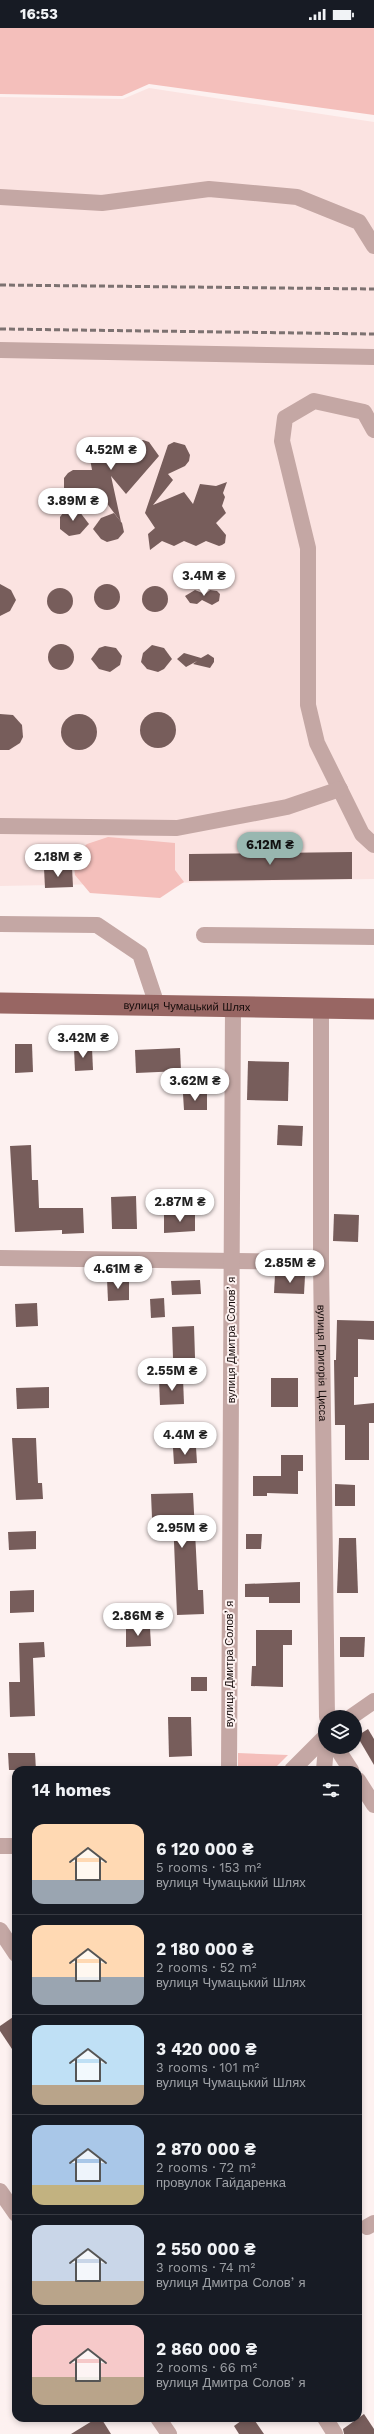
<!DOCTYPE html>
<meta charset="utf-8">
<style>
body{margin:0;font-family:"Work Sans",sans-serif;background:#20242c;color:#f1f3f6;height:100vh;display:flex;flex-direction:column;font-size:15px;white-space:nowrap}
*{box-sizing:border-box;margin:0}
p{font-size:13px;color:#9ea1a6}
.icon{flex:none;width:22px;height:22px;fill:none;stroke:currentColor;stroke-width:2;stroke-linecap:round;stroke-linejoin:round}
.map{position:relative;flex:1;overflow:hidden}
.panel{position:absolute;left:12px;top:1738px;width:350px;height:656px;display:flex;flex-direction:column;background:#171b24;border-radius:12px;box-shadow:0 2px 6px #0003}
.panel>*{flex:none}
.tools{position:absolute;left:318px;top:1682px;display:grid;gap:8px}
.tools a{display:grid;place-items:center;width:44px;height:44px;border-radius:50%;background:#171b24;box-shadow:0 2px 6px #0003;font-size:20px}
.price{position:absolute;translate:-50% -34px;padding:0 9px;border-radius:14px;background:#fff;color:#222;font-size:13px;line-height:26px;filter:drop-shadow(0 1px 2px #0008)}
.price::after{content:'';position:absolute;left:50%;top:24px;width:12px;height:9px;margin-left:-6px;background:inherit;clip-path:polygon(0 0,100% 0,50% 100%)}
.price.active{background:#98b7b0;color:#111}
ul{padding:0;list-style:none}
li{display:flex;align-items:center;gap:12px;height:100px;padding:0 20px}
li+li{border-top:1px solid #363941}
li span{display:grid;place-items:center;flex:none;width:112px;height:80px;border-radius:12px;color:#555}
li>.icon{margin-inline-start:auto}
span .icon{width:48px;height:48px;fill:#fffc;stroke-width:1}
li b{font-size:17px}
h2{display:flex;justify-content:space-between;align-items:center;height:48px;padding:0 20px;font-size:17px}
.status{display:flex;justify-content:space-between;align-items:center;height:28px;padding:0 20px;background:#171b24;direction:ltr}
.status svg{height:11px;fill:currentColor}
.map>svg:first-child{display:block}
.built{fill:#fbe3e1}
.green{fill:#f4bfbb}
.building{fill:#775d5b}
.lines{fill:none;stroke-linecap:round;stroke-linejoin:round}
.minor{stroke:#c4a7a4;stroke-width:16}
.major{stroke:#986663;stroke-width:21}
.rail{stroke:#7d7271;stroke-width:3;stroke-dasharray:6 3;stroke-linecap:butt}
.labels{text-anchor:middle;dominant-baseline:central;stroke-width:4;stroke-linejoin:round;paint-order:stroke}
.street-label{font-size:11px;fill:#130a09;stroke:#fdf1f0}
</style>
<div class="status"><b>16:53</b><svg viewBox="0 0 49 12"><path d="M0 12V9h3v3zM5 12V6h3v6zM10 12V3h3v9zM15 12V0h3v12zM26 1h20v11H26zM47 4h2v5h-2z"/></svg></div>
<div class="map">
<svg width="374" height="2406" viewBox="0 0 374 2406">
<rect width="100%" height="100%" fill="#fdf1f0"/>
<!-- built -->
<polygon class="built" points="149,60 374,94 374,851 0,858 0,69 123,71"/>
<!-- green -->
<g class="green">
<polygon points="0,0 374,0 374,87 149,56 122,68 0,66"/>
<polygon points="108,809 175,815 175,842 184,854 160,870 90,865 75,847 73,829 87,816"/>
<polygon points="238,1725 288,1727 273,1742 238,1742"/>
</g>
<!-- building -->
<g class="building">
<polygon points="99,412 111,415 121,428 132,414 143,412 149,414 159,428 126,466 111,448 121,494 96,461 72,472 64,461 64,450 68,445 73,442 92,442 89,425 90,420"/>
<polygon points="174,414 185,417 190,427 189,433 185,438 168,446 173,452 153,477 184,464 193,476 200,456 216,458 227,454 223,465 225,469 222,478 226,485 216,495 226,507 225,515 222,517 219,518 206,513 196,518 184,513 174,518 162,513 150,522 148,506 155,500 145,485 168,417"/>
<polygon points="76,479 89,496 80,506 69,508 60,501 60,489 63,485"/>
<polygon points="114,485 122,495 124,504 118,511 107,514 101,511 93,501 101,490"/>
<circle cx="107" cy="569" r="13"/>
<polygon points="0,556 11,562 16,572 10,583 0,588"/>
<circle cx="155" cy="571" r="13"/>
<circle cx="60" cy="573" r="13"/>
<polygon points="195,562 205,566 210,562 217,563 220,566 219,573 212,577 202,572 197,576 190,575 185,568"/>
<circle cx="61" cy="629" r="13"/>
<polygon points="152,617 164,620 172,631 164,641 158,644 147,641 141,634 143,625"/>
<polygon points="105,618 116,620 122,628 120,637 110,644 99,641 91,631 99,620"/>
<polygon points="184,625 201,630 208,626 214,630 214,634 210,640 193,636 197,633 186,639 177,631"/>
<circle cx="158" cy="702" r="18"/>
<circle cx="79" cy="704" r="18"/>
<polygon points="0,686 13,687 22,697 23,709 20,715 9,722 0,722"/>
<polygon points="352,824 352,851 189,853 189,826"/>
<polygon points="72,839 73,859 45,860 44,840"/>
<polygon points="15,1016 32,1016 33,1044 15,1045"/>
<polygon points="74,1020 92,1020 93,1042 75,1043"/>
<polygon points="180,1020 181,1043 136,1045 135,1022"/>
<polygon points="248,1033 289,1034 288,1073 247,1072"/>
<polygon points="207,1065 207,1082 184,1082 183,1066"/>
<polygon points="278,1097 303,1098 302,1118 277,1117"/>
<polygon points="31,1117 32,1152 38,1152 39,1180 83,1180 84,1205 62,1206 62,1202 15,1204 10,1118"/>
<polygon points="136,1168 137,1201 112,1201 111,1169"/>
<polygon points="195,1185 195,1203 164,1205 164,1187"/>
<polygon points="334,1186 359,1187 358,1214 333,1213"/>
<polygon points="275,1247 305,1248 304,1266 274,1265"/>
<polygon points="107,1251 129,1251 129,1272 108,1273"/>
<polygon points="200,1252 201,1266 172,1267 171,1253"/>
<polygon points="164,1270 165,1289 151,1290 150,1271"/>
<polygon points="37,1275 38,1298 16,1299 15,1276"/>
<polygon points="337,1292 374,1293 374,1312 358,1311 358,1349 354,1349 354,1377 374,1375 374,1395 369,1395 369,1432 345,1432 345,1397 335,1397 334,1332 336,1332"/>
<polygon points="194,1298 195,1330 173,1331 172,1299"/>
<polygon points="183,1350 184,1376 160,1377 159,1351"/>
<rect x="271" y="1350" width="27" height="29"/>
<polygon points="49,1359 49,1380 17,1381 16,1360"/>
<polygon points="12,1410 36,1410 38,1455 42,1455 43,1471 16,1472"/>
<polygon points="196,1419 197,1435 174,1436 173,1420"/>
<polygon points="281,1427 303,1427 303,1443 298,1443 298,1466 267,1465 267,1468 253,1468 253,1448 281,1448"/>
<polygon points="335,1456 355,1457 355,1478 335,1478"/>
<polygon points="193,1465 198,1562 203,1562 204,1586 177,1587 173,1490 152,1490 151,1466"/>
<polygon points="36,1503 36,1521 9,1522 8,1504"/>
<polygon points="246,1506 262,1506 261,1521 246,1521"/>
<polygon points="339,1510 356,1510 358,1565 337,1565"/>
<polygon points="300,1554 300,1575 269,1575 269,1569 245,1569 245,1556"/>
<polygon points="34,1562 34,1584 10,1585 10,1563"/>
<polygon points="126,1600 150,1600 151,1618 126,1619"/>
<polygon points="256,1602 292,1602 292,1617 283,1617 283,1659 251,1658 252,1638 256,1638"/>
<polygon points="340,1609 365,1609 364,1629 340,1629"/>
<polygon points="44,1614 45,1629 33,1630 35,1688 10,1689 9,1654 20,1654 19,1615"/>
<rect x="191" y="1649" width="16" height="14"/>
<polygon points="168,1689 191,1689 192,1728 169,1729"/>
<polygon points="368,1701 374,1711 374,1737 357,1708"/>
<polygon points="8,1725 35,1725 36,1742 9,1742"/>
<polygon points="16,1987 16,2027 0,2003 0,1998"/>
<polygon points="364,2386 374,2401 374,2406 344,2406 343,2401"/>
<polygon points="97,2390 101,2390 111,2406 71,2406"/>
<polygon points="245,2390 253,2390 264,2406 239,2406 234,2398"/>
</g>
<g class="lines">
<!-- minor -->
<g class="minor">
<polyline points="0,169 102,175 209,161 297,169 359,194 374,218"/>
<polyline points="0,322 374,329"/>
<polyline points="374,402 364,384 314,373 285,390 282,413 308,520 308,677 317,715 362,806 374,817"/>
<polyline points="0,798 177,800 287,779 340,761"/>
<polyline points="0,896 97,897 140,926 157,977"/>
<polyline points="204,907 374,909"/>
<path id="s1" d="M321 981V1234L327 1689"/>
<polyline points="0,1230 321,1234"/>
<polyline points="351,1689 374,1673"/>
<polyline points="336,1719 351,1742"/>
<polyline points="229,1742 233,979"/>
<polyline points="292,1742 325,1709"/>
<polyline points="324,1742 326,1719"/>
<polyline points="358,1752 374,1777"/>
<polyline points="0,1818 16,1818"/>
<polyline points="0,1902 16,1926"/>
<polyline points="0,2163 16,2186"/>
<polyline points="367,2199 374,2195"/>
<polyline points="158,2390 169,2406"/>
<polyline points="325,2390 335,2406"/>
</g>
<!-- major -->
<path class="major" id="s2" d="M0 975 374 981"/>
<!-- rail -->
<g class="rail">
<polyline points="0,257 374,261"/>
<polyline points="0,301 374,306"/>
</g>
</g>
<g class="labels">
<!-- street labels -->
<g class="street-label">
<text stroke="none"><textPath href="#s2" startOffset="187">вулиця Чумацький Шлях</textPath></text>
<text transform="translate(231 1312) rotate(-90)">вулиця Дмитра Соловʼя</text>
<text stroke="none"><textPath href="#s1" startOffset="354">вулиця Григорія Цисса</textPath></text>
<text transform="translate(229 1636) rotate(-90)">вулиця Дмитра Соловʼя</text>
</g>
</g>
</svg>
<div class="tools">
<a><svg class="icon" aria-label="layers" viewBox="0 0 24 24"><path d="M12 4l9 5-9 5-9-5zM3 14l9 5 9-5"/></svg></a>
</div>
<b class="price" style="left:111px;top:443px">4.52M ₴</b>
<b class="price" style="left:73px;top:494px">3.89M ₴</b>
<b class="price" style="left:204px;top:569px">3.4M ₴</b>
<b class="price active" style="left:270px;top:838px">6.12M ₴</b>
<b class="price" style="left:58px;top:850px">2.18M ₴</b>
<b class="price" style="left:83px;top:1031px">3.42M ₴</b>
<b class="price" style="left:195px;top:1074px">3.62M ₴</b>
<b class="price" style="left:180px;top:1195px">2.87M ₴</b>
<b class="price" style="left:290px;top:1256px">2.85M ₴</b>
<b class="price" style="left:118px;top:1262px">4.61M ₴</b>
<b class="price" style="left:172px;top:1364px">2.55M ₴</b>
<b class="price" style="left:185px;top:1428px">4.4M ₴</b>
<b class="price" style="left:182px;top:1521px">2.95M ₴</b>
<b class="price" style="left:138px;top:1609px">2.86M ₴</b>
<section class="panel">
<h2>14 homes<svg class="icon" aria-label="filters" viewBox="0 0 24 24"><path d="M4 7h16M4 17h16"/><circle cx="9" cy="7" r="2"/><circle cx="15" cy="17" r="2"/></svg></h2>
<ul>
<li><span style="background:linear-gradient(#ffd9b3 70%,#9aa5b1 0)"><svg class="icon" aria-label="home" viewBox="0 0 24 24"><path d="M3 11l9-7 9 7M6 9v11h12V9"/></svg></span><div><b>6 120 000 ₴</b><p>5 rooms · 153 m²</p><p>вулиця Чумацький Шлях</p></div></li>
<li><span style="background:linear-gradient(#ffd9b3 65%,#9aa5b1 0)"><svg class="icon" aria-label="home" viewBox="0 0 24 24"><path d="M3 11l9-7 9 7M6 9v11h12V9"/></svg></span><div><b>2 180 000 ₴</b><p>2 rooms · 52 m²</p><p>вулиця Чумацький Шлях</p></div></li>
<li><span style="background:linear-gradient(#bfe0f5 75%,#b9a48a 0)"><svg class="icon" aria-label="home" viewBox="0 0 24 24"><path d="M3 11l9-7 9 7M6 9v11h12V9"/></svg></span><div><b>3 420 000 ₴</b><p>3 rooms · 101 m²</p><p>вулиця Чумацький Шлях</p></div></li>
<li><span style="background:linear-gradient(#a9c7e8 75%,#c2b280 0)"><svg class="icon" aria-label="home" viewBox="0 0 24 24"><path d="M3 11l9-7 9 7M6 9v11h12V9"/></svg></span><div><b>2 870 000 ₴</b><p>2 rooms · 72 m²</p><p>провулок Гайдаренка</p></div></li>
<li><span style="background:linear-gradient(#c9d6e8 70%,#b9a48a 0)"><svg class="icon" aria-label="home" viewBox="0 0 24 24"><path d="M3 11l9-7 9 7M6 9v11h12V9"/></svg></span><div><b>2 550 000 ₴</b><p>3 rooms · 74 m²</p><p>вулиця Дмитра Соловʼя</p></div></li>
<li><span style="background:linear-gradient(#f6c9c9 65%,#b9a48a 0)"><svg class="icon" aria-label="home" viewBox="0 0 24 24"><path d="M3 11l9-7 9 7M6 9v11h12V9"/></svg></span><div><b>2 860 000 ₴</b><p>2 rooms · 66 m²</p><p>вулиця Дмитра Соловʼя</p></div></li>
</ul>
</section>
</div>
